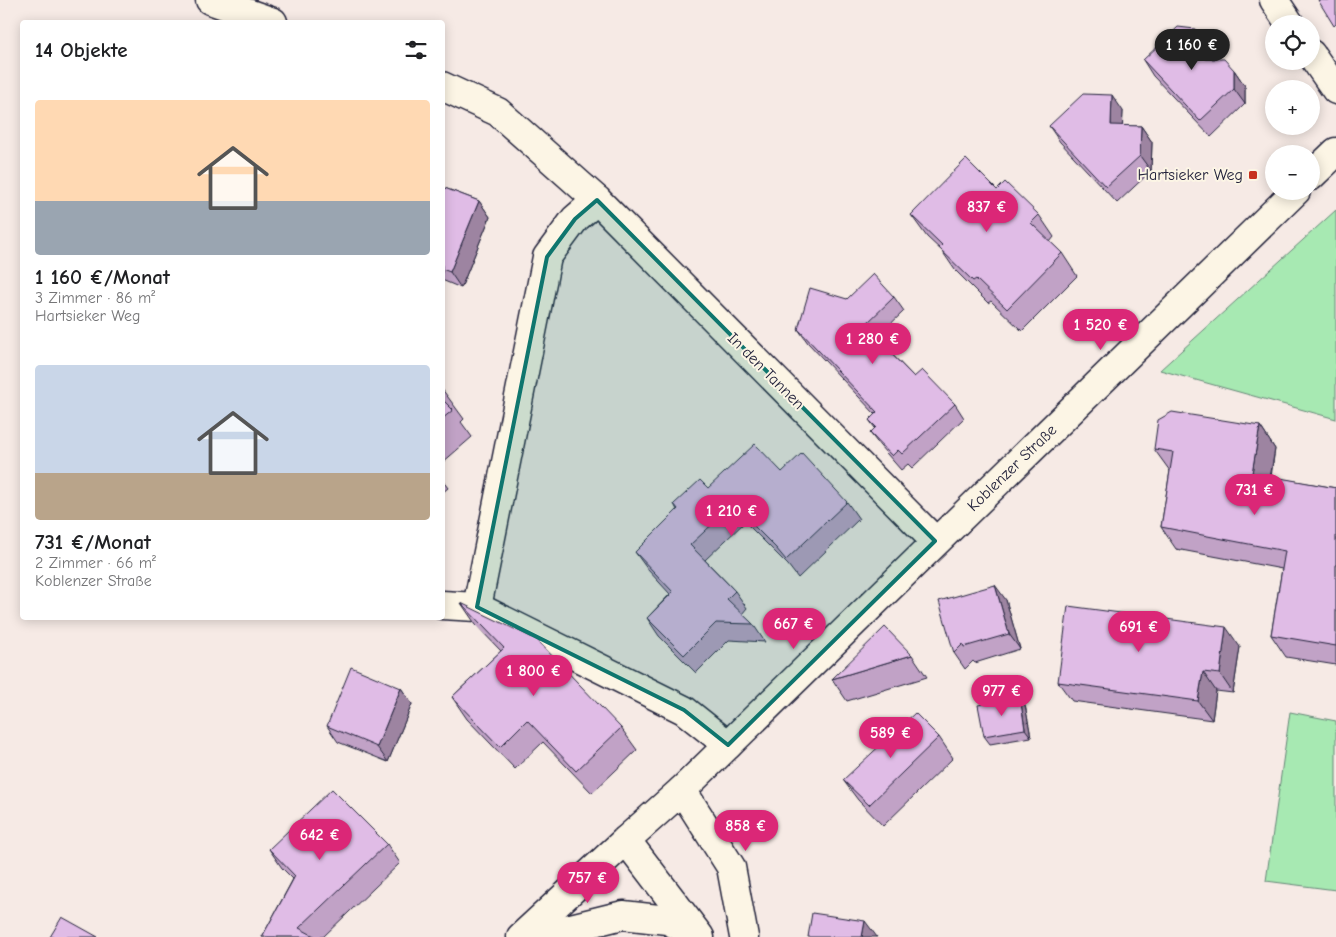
<!DOCTYPE html>
<html lang="de">
<meta charset="utf-8">
<style>
body{margin:0;font-family:"Comic Neue",sans-serif;background:#f2f2f2;color:#202124;height:100vh;display:flex;flex-direction:column;font-size:19px;white-space:nowrap}
*{box-sizing:border-box;margin:0}
p{font-size:16px;color:#757577}
.icon{flex:none;width:28px;height:28px;fill:none;stroke:currentColor;stroke-width:2;stroke-linecap:round;stroke-linejoin:round}
.map{position:relative;flex:1;overflow:hidden}
.side{position:absolute;left:20px;top:20px;width:425px;height:600px;display:flex;flex-direction:column;background:#fff;border-radius:5px;box-shadow:0 2px 12px #0003}
.side>*{flex:none}
.tools{position:absolute;left:1265px;top:15px;display:grid;gap:10px}
.tools a{display:grid;place-items:center;width:55px;height:55px;border-radius:50%;background:#fff;box-shadow:0 2px 12px #0003;font-size:25px}
.price{position:absolute;translate:-50% -42px;padding:0 11px;border-radius:18px;background:#db2777;color:#fff;font-size:16px;line-height:32px;filter:drop-shadow(0 1px 2px #0008)}
.price::after{content:'';position:absolute;left:50%;top:30px;width:15px;height:11px;margin-left:-8px;background:inherit;clip-path:polygon(0 0,100% 0,50% 100%)}
.price.active{background:#222;color:#fff}
ul{padding:0;list-style:none}
li{display:grid;align-content:center;gap:10px;height:265px;padding:0 15px}
li span{display:grid;place-items:center;height:155px;border-radius:5px;color:#555}
li>.icon{margin-inline-start:auto}
span .icon{width:90px;height:90px;fill:#fffc;stroke-width:1}
li b{font-size:21px}
h2{display:flex;justify-content:space-between;align-items:center;height:60px;padding:0 15px;font-size:21px}
.map>svg:first-child{display:block}
.green{fill:#a7e9b2;stroke:#648676}
.lines{fill:none;stroke-linecap:round;stroke-linejoin:round}
.minor-casing{stroke:#22223b;stroke-width:31}
.tertiary-casing{stroke:#22223b;stroke-width:31}
.secondary-casing{stroke:#22223b;stroke-width:31}
.minor{stroke:#fcf5e5;stroke-width:28}
.tertiary{stroke:#fcf5e5;stroke-width:28}
.secondary{stroke:#fcf5e5;stroke-width:28}
.wall{fill:#c1a2c6;stroke:#22223b}
.shaded-wall{fill:#9d84a1;stroke:#22223b}
.building{fill:#e0bce6;stroke:#22223b}
.marked{fill:#0f766e;fill-opacity:0.2;stroke:#0f766e;stroke-width:4;stroke-linejoin:round}
.poi-dot{fill:#c8321e;stroke:#fcf5e5;stroke-width:2}
.labels{text-anchor:middle;dominant-baseline:central;stroke-width:4;stroke-linejoin:round;paint-order:stroke}
.poi-label{font-size:16px;fill:#22223b;stroke:#fcf5e5;text-anchor:end}
.street-label{font-size:16px;fill:#22223b;stroke:#fcf5e5}
</style>
<div class="map">
<svg width="1336" height="937" viewBox="0 0 1336 937">
<rect width="100%" height="100%" fill="#f6eae5"/>
<filter id="ink" filterUnits="userSpaceOnUse"><feTurbulence type="fractalNoise" baseFrequency=".02" numOctaves="2"/><feDisplacementMap in="SourceGraphic" scale="10" xChannelSelector="R" yChannelSelector="G"/><feConvolveMatrix kernelMatrix="1 2 1 2 8 2 1 2 1" color-interpolation-filters="sRGB"/></filter>
<g filter="url(#ink)">
<!-- green -->
<g class="green">
<polygon points="1336,210 1336,419 1160,370"/>
<polygon points="1290,712 1336,721 1336,890 1266,881"/>
</g>
<g class="lines">
<!-- minor casing -->
<g class="minor-casing">
<g id="minor">
<polyline points="210,0 273,22"/>
<polyline points="1274,0 1290,24"/>
<polyline points="1311,54 1336,90"/>
<polyline points="442,86 498,112 597,200 935,541"/>
<polyline points="442,605 477,607 684,710 728,745"/>
<polyline points="477,607 547,257 575,219 597,200"/>
</g>
</g>
<!-- tertiary casing -->
<g class="tertiary-casing">
<polyline id="tertiary" points="521,937 626,840"/>
</g>
<!-- secondary casing -->
<g class="secondary-casing">
<g id="secondary">
<polyline points="1311,176 1336,152"/>
<polyline points="682,790 731,867 744,937"/>
<polyline points="534,937 623,915 667,920 698,935"/>
<polyline points="700,937 626,840 682,790 1296,191"/>
</g>
</g>
<!-- minor -->
<use href="#minor" class="minor"/>
<!-- tertiary -->
<use href="#tertiary" class="tertiary"/>
<!-- secondary -->
<use href="#secondary" class="secondary"/>
</g>
<!-- wall -->
<g class="wall">
<polygon points="1205,39 1216,55 1216,59 1234,70 1245,86 1245,104 1211,137 1153,76 1143,60"/>
<polygon points="1123,111 1122,126 1141,126 1152,142 1151,171 1117,203 1060,142 1049,126"/>
<polygon points="442,187 479,201 490,217 461,288 442,280"/>
<polygon points="997,190 1039,215 1054,237 1050,242 1062,253 1077,276 1022,331 991,301 988,303 955,270 942,251 927,237 911,215"/>
<polygon points="894,297 904,311 876,338 914,377 955,404 964,418 912,468 908,464 901,470 880,446 870,433 875,428 869,420 875,414 808,343 798,329 847,299"/>
<polygon points="442,389 464,419 461,422 472,437 442,463"/>
<polygon points="1260,426 1275,449 1271,477 1336,488 1336,665 1286,657 1271,635 1282,569 1176,549 1161,527 1170,471 1154,449"/>
<polygon points="782,472 847,502 859,519 798,578 788,565 745,522 705,560 735,591 747,608 742,614 753,624 765,642 729,640 696,673 659,636 647,618 670,594 648,570 635,552 677,510 674,504 708,488"/>
<polygon points="442,480 448,488 442,493"/>
<polygon points="1006,600 1020,649 975,663 973,661 965,669 954,653"/>
<polygon points="461,603 621,728 637,750 592,793 543,742 515,769 467,719 452,697 501,651 476,625"/>
<polygon points="1240,647 1233,693 1216,691 1212,720 1072,701 1058,682"/>
<polygon points="912,655 927,677 847,701 832,679"/>
<polygon points="401,688 412,704 388,762 338,742 327,726"/>
<polygon points="1025,705 1031,737 990,744 984,736"/>
<polygon points="939,737 953,758 883,826 858,800 843,780"/>
<polygon points="387,844 400,863 323,937 262,937 293,879 282,868 269,849"/>
</g>
<!-- shaded-wall -->
<g class="shaded-wall">
<polygon points="1205,39 1216,55 1216,74 1205,59"/>
<polygon points="1234,70 1245,86 1245,104 1234,89"/>
<polygon points="1112,95 1123,111 1122,141 1111,125"/>
<polygon points="1141,126 1152,142 1151,171 1140,156"/>
<polygon points="479,201 490,217 461,288 450,272"/>
<polygon points="1260,426 1275,449 1267,496 1252,473"/>
<polygon points="995,585 1006,600 1020,649 1009,634"/>
<polygon points="1226,627 1240,647 1233,693 1220,674"/>
<polygon points="1203,672 1216,691 1212,720 1198,701"/>
<polygon points="401,688 412,704 388,762 377,747"/>
<polygon points="1020,697 1025,705 1031,737 1025,729"/>
<polygon points="865,921 877,937 862,937"/>
</g>
<!-- building -->
<g class="building">
<polygon points="1318,0 1336,0 1336,24 1334,26"/>
<polygon points="1178,27 1195,29 1205,39 1205,59 1224,59 1234,70 1234,89 1200,121 1143,60"/>
<polygon points="1083,94 1112,95 1111,125 1141,126 1140,156 1106,187 1049,126"/>
<polygon points="966,159 997,190 1005,182 1039,215 1031,223 1062,253 1007,309 976,279 973,281 939,248 942,245 911,215"/>
<polygon points="442,187 479,201 450,272 442,269"/>
<polygon points="873,274 894,297 864,326 914,377 922,370 955,404 902,454 898,450 892,456 870,433 876,427 869,420 877,412 798,329 810,288 847,299"/>
<polygon points="442,399 453,410 442,419"/>
<polygon points="1172,412 1260,426 1252,473 1336,488 1336,646 1271,635 1285,551 1161,527 1173,452 1154,449 1158,420"/>
<polygon points="755,444 782,472 802,453 847,502 786,560 776,548 733,505 690,545 735,591 727,599 753,624 716,623 684,655 647,618 673,592 635,552 678,509 674,504 700,480 708,488"/>
<polygon points="995,585 1009,634 964,647 963,644 954,653 939,601"/>
<polygon points="461,603 537,640 621,728 576,771 527,720 500,747 452,697 504,648"/>
<polygon points="1068,606 1226,627 1220,674 1203,672 1198,701 1058,682"/>
<polygon points="885,627 912,655 832,679"/>
<polygon points="351,667 401,688 377,747 327,726"/>
<polygon points="1020,697 1025,729 984,736 978,705"/>
<polygon points="915,713 939,737 869,805 843,780"/>
<polygon points="332,789 387,844 299,928 316,937 262,937 295,876 269,849"/>
<polygon points="812,913 865,921 862,937 808,937"/>
<polygon points="62,917 98,937 50,937"/>
</g>
</g>
<!-- marked area -->
<path class="marked" d="M597 200 935 541 728 745 684 710 477 607 547 257 575 219Z"/>
<!-- markers -->
<rect class="poi-dot" x="1248" y="170" width="10" height="10" rx="2.5"/>
<g class="labels">
<!-- poi labels -->
<g class="poi-label">
<text x="1243" y="175">Hartsieker Weg</text>
</g>
<!-- street labels -->
<g class="street-label">
<text transform="translate(766 371) rotate(45)">In den Tannen</text>
<text transform="translate(1012 468) rotate(-44)">Koblenzer Straße</text>
</g>
</g>
</svg>
<div class="tools">
<a><svg class="icon" aria-label="locate" viewBox="0 0 24 24"><circle cx="12" cy="12" r="6"/><path d="M12 2v4M12 18v4M2 12h4M18 12h4"/></svg></a>
<a>+</a>
<a>−</a>
</div>
<b class="price active" style="left:1192px;top:71px">1 160 €</b>
<b class="price" style="left:987px;top:233px">837 €</b>
<b class="price" style="left:1101px;top:351px">1 520 €</b>
<b class="price" style="left:873px;top:365px">1 280 €</b>
<b class="price" style="left:1255px;top:516px">731 €</b>
<b class="price" style="left:732px;top:537px">1 210 €</b>
<b class="price" style="left:794px;top:650px">667 €</b>
<b class="price" style="left:1139px;top:653px">691 €</b>
<b class="price" style="left:534px;top:697px">1 800 €</b>
<b class="price" style="left:1002px;top:717px">977 €</b>
<b class="price" style="left:891px;top:759px">589 €</b>
<b class="price" style="left:746px;top:852px">858 €</b>
<b class="price" style="left:320px;top:861px">642 €</b>
<b class="price" style="left:588px;top:904px">757 €</b>
<section class="side">
<h2>14 Objekte<svg class="icon" aria-label="filters" viewBox="0 0 24 24"><path d="M4 7h16M4 17h16"/><circle cx="9" cy="7" r="2"/><circle cx="15" cy="17" r="2"/></svg></h2>
<ul>
<li><span style="background:linear-gradient(#ffd9b3 65%,#9aa5b1 0)"><svg class="icon" aria-label="home" viewBox="0 0 24 24"><path d="M3 11l9-7 9 7M6 9v11h12V9"/></svg></span><div><b>1 160 €/Monat</b><p>3 Zimmer · 86 m²</p><p>Hartsieker Weg</p></div></li>
<li><span style="background:linear-gradient(#c9d6e8 70%,#b9a48a 0)"><svg class="icon" aria-label="home" viewBox="0 0 24 24"><path d="M3 11l9-7 9 7M6 9v11h12V9"/></svg></span><div><b>731 €/Monat</b><p>2 Zimmer · 66 m²</p><p>Koblenzer Straße</p></div></li>
</ul>
</section>
</div>
